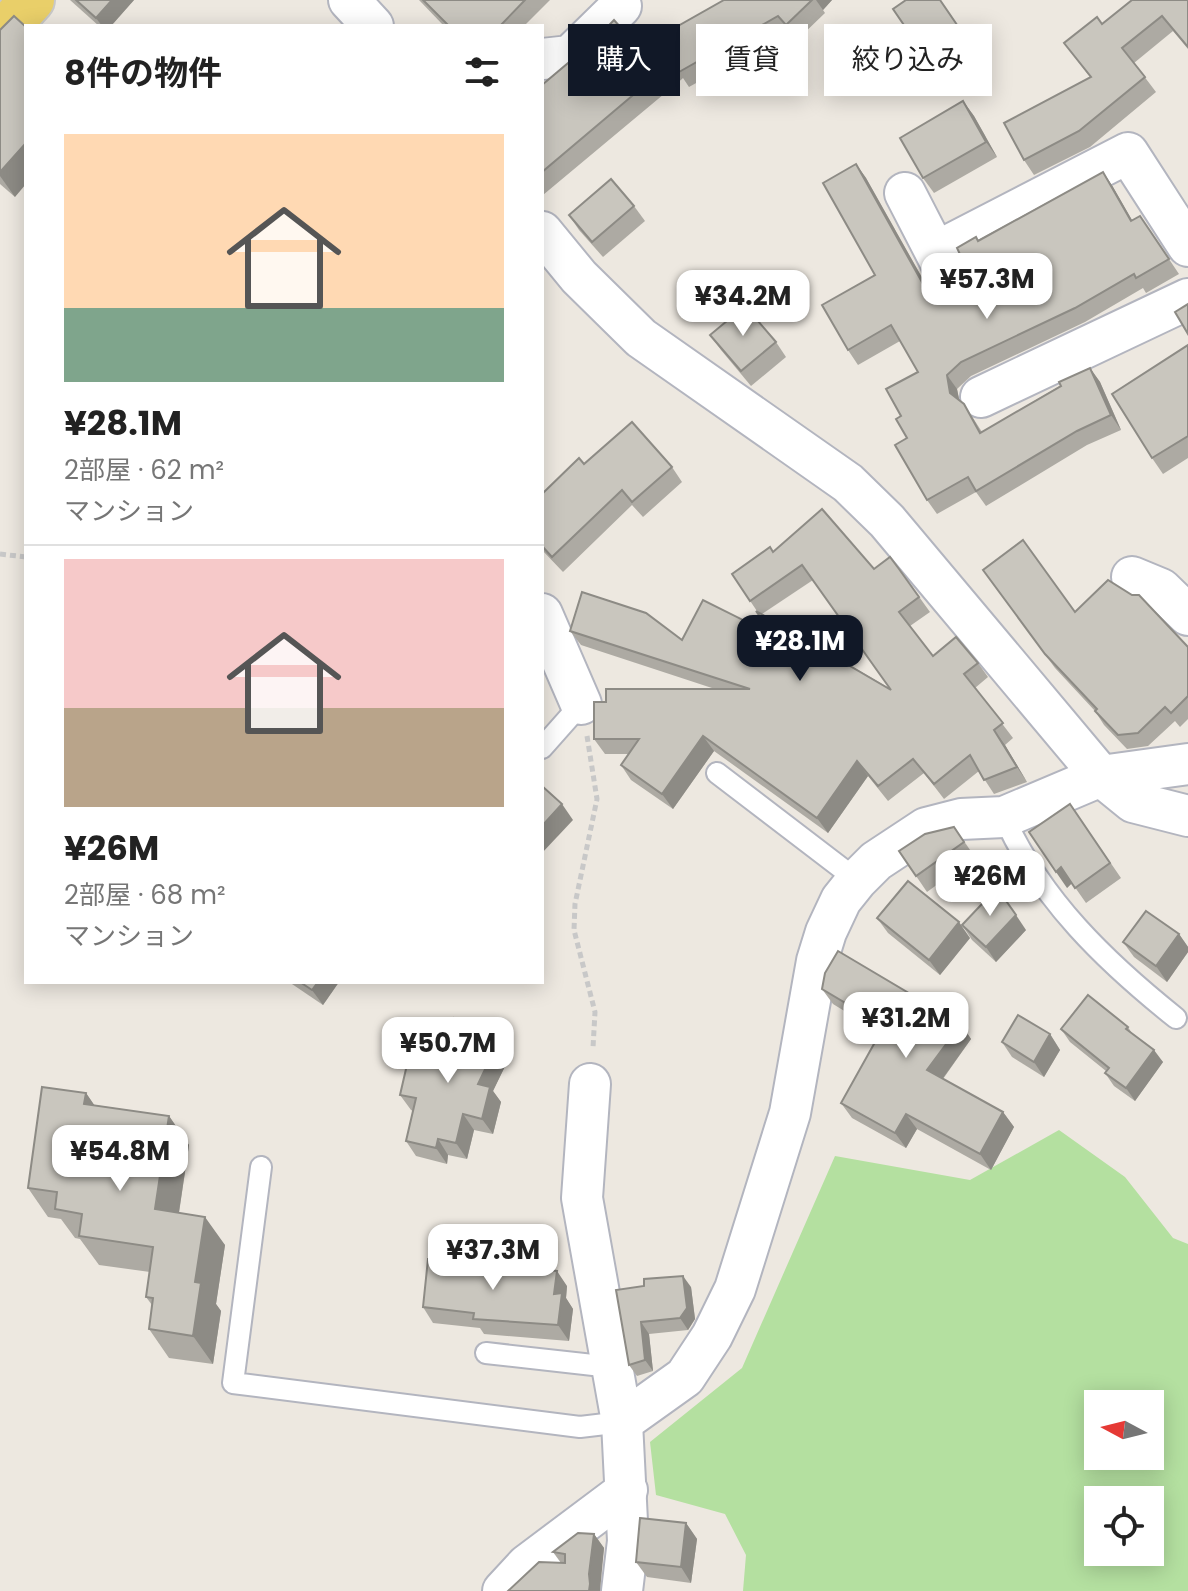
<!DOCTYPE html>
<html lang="ja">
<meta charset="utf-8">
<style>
body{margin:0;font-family:Poppins,"Noto Sans JP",sans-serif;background:#f2f2f2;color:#222;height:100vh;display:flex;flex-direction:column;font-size:30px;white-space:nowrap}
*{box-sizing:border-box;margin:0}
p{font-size:26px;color:#767676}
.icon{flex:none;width:44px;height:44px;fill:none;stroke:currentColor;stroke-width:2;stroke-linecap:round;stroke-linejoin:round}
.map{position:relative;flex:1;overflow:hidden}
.details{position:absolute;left:24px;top:24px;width:520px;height:960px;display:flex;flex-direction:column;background:#fff;border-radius:0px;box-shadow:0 4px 20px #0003}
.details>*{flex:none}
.banner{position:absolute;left:568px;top:24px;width:500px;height:72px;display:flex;gap:16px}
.needle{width:52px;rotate:277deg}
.controls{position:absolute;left:1084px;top:1390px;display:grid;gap:16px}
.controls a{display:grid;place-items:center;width:80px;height:80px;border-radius:0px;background:#fff;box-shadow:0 4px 20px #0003;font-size:40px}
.price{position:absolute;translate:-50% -68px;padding:0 18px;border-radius:16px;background:#fff;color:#222;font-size:26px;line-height:52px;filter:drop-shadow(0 2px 4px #0008)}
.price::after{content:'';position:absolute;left:50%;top:48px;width:24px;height:18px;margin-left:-12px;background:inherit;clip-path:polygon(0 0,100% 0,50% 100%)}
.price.active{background:#111827;color:#fff}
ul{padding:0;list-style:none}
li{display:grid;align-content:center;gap:16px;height:424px;padding:0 40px}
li+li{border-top:2px solid #e0e0e0}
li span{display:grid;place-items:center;height:248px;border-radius:0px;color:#555}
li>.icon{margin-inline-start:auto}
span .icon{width:144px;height:144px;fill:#fffc;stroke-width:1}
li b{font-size:34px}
h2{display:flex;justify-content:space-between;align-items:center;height:96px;padding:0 40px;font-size:34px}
.pill{padding:0 28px;border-radius:0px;background:#fff;box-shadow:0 4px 20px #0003;font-size:28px;line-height:72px}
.pill.active{background:#111827;color:#fff}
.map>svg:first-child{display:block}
.green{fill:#b4e0a0;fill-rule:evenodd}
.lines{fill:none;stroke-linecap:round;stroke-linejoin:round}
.service-casing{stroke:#b3b5bf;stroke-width:24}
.minor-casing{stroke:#b3b5bf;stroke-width:44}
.primary-casing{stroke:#c8c8c8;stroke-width:48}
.path{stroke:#c8c8c8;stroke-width:5;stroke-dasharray:6 4;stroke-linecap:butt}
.service{stroke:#fff;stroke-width:20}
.minor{stroke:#fff;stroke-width:40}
.primary{stroke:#e9cf69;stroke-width:44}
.wall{fill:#adaaa3;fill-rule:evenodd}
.shaded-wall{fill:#8d8b85}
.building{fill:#c9c6be;stroke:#8d8b85;stroke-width:2}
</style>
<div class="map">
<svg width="1188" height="1591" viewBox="0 0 1188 1591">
<rect width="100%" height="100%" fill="#ede8e0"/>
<!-- green -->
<path class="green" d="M1059 1130 1125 1177 1173 1238 1188 1244V1591H743L746 1555 725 1514 656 1495 650 1442 742 1368 835 1156 970 1180ZM1098 1404H1150V1456H1098ZM1098 1500H1150V1552H1098Z"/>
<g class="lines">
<!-- service casing -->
<g class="service-casing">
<g id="service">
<polyline points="542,748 581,704"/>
<polyline points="717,773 857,880"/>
<path d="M1004 817C1041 900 1106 962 1176 1018"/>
<polyline points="261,1167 233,1383 580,1427 622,1422"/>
<polyline points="486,1353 611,1367"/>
</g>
</g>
<!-- minor casing -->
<g class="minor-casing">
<g id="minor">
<polyline points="349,0 373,26"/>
<polyline points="542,59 570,56 621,6"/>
<polyline points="905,193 954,288"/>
<polyline points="542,232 579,277 641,338 848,483 887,521 1101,776 1133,802 1188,816"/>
<polyline points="936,252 1128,153 1188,246"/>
<polyline points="981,397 1188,299"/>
<polyline points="1132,577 1161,589 1188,615"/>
<polyline points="542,614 581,704"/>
<polyline points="590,1084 582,1198 622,1422"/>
<polyline points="503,1591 527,1565 627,1490"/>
<polyline points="622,1591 628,1541 622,1422 685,1377 712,1336 735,1289 790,1113 817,961 826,932 841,900 857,880 876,861 926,828 961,819 1004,817 1101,776 1188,764"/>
</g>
</g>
<!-- primary casing -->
<g class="primary-casing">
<polyline id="primary" points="0,35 32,0"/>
</g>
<!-- path -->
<g class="path">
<polyline points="0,554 26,557"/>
<polyline points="587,736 597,799 575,904 574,930 595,1012 593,1048"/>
</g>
<!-- service -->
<use href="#service" class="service"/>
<!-- minor -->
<use href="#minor" class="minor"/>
<!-- primary -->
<use href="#primary" class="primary"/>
</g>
<!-- wall -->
<g class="wall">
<polygon points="70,0 134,0 111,26 99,26"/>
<polygon points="419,0 550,0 524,26 444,26"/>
<polygon points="724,0 832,0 823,10 825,13 797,40 789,31 689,87 683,78 682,79 543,195 542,85 639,48"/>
<polygon points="940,0 977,53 941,78 893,9"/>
<polygon points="1188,0 1188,49 1173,31 1134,63 1156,92 1090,147 1034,175 1024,160 1090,77 1064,43 1102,24"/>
<polygon points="0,30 15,197 0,184"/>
<polygon points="963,101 974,116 997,157 934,193 923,178"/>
<polygon points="856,164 866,178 929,290 931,292 942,296 955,293 964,285 978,240 1103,172 1113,187 1132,220 1140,216 1179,274 1146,293 1143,288 1085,322 971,376 957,389 959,400 964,404 982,432 1090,368 1100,382 1121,430 1087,445 986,506 976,492 937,514 927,500 901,416 918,372 900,341 858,365 848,350 875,275"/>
<polygon points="634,206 645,221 603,257 579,230 569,215"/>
<polygon points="710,335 776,342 786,357 751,386 721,350"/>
<polygon points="1188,345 1188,458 1163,474 1152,458"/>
<polygon points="584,464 672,467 682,482 643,517 632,505 563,572 542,550 542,494"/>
<path d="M773 552 874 569H899L930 612 910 626 933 656 978 663 988 677 975 688 1013 738 1005 745 1027 782 994 794 979 771 944 799 924 773 888 801 868 776 828 833 714 751 673 809 631 780 621 765 629 754H605L594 739 606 702 715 689 581 645 570 631 682 640 773 635 732 574ZM813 580 891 689 762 614Z"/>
<polygon points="983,570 1075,612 1188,647 1188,719 1180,727 1175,721 1148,746 1127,749 1104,725 1095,711 1055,668"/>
<polygon points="1070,804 1121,878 1086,903 1072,883 1067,888"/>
<polygon points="954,827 975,857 927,892 899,851"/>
<polygon points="877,918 970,938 940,975 888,933"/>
<polygon points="962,925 1026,930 996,962 972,940"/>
<polygon points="1179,934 1188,947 1188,952 1167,982 1134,957 1123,942"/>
<polygon points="289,982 339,982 323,1005"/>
<polygon points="822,989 961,1024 971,1039 943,1079 1003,1112 1014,1127 991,1170 917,1129 906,1148 852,1118 841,1103 880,1033 833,1004"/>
<polygon points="1128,1027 1133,1035 1163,1062 1135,1101 1114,1086 1105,1073 1106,1071 1070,1042 1061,1029"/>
<polygon points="1050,1034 1060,1050 1044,1077 1012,1057 1002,1042"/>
<polygon points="499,1040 510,1056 493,1091 501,1102 493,1134 474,1130 467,1159 448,1155 447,1164 416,1156 406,1141 413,1111 411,1110 400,1095 432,1061"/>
<polygon points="86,1093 94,1105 169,1116 189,1145 179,1213 225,1245 216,1304 221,1311 213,1364 169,1358 149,1329 152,1305 146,1297 150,1272 99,1265 80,1239 75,1238 61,1219 48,1217 28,1188"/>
<polygon points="567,1286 566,1298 573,1309 569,1341 484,1334 480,1328 433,1323 423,1307"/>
<polygon points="691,1287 695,1319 688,1330 649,1334 653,1371 637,1376 629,1365 616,1290"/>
<polygon points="686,1523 697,1539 691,1583 647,1577 636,1562"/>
<polygon points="594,1534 604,1548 599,1588 561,1563 553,1552"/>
</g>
<!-- shaded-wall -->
<g class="shaded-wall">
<polygon points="112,0 134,0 111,26 102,26 96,18"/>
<polygon points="816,0 832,0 823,10"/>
<polygon points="963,101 974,116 997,157 986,142"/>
<polygon points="26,143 26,184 15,197 0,176 0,172"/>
<polygon points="856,164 866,178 934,299 923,284"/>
<polygon points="1103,172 1113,187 1141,236 1131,221"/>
<polygon points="1090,368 1100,382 1121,430 1111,415"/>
<polygon points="947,375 957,389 961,408 950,393"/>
<polygon points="994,730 1005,745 1027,782 1017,767"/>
<polygon points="703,736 714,751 673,809 662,794"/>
<polygon points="857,761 868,776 828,833 817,818"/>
<polygon points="562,804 573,820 542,853 542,826"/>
<polygon points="1061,867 1072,883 1067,888 1056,872"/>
<polygon points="1016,915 1026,930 996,962 986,947"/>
<polygon points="959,922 970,938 940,975 929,960"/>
<polygon points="1179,934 1188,947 1188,952 1167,982 1156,966"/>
<polygon points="318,982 339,982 323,1005 312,990"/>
<polygon points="961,1024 971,1039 938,1085 927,1070"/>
<polygon points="1050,1034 1060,1050 1044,1077 1034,1062"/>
<polygon points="499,1040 510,1056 493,1091 501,1102 493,1134 482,1119 478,1084"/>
<polygon points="1154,1050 1163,1062 1135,1101 1126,1088"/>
<polygon points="86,1093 106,1122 84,1104"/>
<polygon points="1003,1112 1014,1127 991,1170 980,1154"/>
<polygon points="463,1114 474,1130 467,1159 456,1143"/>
<polygon points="906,1114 917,1129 906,1148 895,1133"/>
<polygon points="169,1116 189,1145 175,1238 155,1209"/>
<polygon points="438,1139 448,1155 447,1164 436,1148"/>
<polygon points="205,1217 225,1245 216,1304 221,1311 213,1364 193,1336 195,1282"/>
<polygon points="557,1271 567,1286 566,1298 573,1309 569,1341 558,1325 554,1294"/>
<polygon points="683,1276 691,1287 695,1319 688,1330 680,1318"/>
<polygon points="641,1322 649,1334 653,1371 645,1360"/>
<polygon points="686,1523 697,1539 691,1583 681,1567"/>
<polygon points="594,1534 604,1548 600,1591 589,1591 589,1574"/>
</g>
<!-- building -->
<g class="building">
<polygon points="76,0 112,0 96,18"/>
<polygon points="423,0 525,0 500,26 449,26"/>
<polygon points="724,0 812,0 786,25 778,16 679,72 673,62 671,63 542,172 542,85 593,42 614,20 639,48"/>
<polygon points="906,0 940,0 966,38 930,63 893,9"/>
<polygon points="1132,0 1188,0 1188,47 1162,16 1122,48 1145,77 1079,131 1024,160 1004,123 1091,77 1064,43 1097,17 1102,24"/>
<polygon points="14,16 26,27 26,143 0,172 0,30"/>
<polygon points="963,101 986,142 923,178 900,138"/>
<polygon points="856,164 923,284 931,292 942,296 955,293 964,285 967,275 964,263 957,248 976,237 978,241 1103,172 1131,221 1140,216 1169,259 1136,278 1134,274 1075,308 961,362 947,375 950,393 964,404 980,433 1061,386 1059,382 1090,368 1111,415 1077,431 976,491 968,477 927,500 895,445 907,438 896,419 901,416 886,389 918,372 891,325 848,350 822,305 875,275 823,183"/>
<polygon points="611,179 634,206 592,242 569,215"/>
<polygon points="1188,304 1188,334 1175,312"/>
<polygon points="745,306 776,342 741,371 710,335"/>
<polygon points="1188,345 1188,436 1152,458 1112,394"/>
<polygon points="632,422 672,467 632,502 622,490 552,557 542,546 542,494 579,458 584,464"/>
<polygon points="822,509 874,569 890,557 899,569 919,597 899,612 933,656 956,637 978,663 964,674 1003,723 994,730 1017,767 984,780 970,755 934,784 913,759 878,786 857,761 817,818 703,736 662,794 621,765 639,739 594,739 594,702 606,702 606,689 750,689 570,631 582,592 646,613 682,640 703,600 773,635 756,611 891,690 802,565 750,601 732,574 770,547 773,552"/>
<polygon points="1023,540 1075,612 1108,580 1132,595 1139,595 1188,647 1188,696 1171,713 1165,707 1138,733 1118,735 1095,711 1097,709 1045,654 983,570"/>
<polygon points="542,786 562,804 542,826"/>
<polygon points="1070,804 1110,863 1075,888 1061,867 1056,872 1029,832"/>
<polygon points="954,827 964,842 916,876 899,851 925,834"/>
<polygon points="908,881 959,922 929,960 877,918"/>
<polygon points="997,888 1016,915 986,947 962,925"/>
<polygon points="1146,911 1179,934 1156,966 1123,942"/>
<polygon points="838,951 961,1024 927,1070 1003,1112 980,1154 906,1114 895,1133 841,1103 884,1026 822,989 825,973"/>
<polygon points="300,982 318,982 312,990"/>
<polygon points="1088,995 1128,1027 1126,1029 1154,1050 1126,1088 1105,1073 1109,1068 1061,1029"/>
<polygon points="1018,1015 1050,1034 1034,1062 1002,1042"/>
<polygon points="454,1018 499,1040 478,1084 490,1087 482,1119 463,1114 456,1143 438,1139 436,1148 406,1141 416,1098 400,1095 409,1056 432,1061"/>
<polygon points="42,1087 86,1093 84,1104 169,1116 155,1209 205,1217 195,1282 201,1283 193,1336 149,1329 153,1298 146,1297 153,1247 79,1236 82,1214 55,1209 57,1192 28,1188"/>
<polygon points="428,1259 557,1271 554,1294 562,1293 558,1325 473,1319 474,1313 423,1307"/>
<polygon points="683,1276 687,1308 680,1318 641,1322 645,1360 629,1365 616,1290 644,1286 644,1279"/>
<polygon points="640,1518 686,1523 681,1567 636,1562"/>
<polygon points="578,1533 594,1534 589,1574 590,1584 589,1591 508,1591 539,1562 565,1563 565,1554 553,1552"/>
</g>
</svg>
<div class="controls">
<a><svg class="needle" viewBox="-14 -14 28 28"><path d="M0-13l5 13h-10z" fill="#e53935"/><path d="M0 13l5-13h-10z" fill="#767676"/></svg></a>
<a><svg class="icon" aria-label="locate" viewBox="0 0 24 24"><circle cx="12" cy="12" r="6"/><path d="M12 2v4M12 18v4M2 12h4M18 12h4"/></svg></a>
</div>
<b class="price" style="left:987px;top:321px">¥57.3M</b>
<b class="price" style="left:743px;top:338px">¥34.2M</b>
<b class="price active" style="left:800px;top:683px">¥28.1M</b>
<b class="price" style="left:990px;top:918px">¥26M</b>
<b class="price" style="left:906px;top:1060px">¥31.2M</b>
<b class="price" style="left:448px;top:1085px">¥50.7M</b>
<b class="price" style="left:120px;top:1193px">¥54.8M</b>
<b class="price" style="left:493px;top:1292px">¥37.3M</b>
<div class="banner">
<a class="pill active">購入</a>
<a class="pill">賃貸</a>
<a class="pill">絞り込み</a>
</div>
<section class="details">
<h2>8件の物件<svg class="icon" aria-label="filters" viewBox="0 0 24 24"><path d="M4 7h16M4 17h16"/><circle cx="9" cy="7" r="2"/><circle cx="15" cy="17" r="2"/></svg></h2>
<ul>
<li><span style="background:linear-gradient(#ffd9b3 70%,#7fa58c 0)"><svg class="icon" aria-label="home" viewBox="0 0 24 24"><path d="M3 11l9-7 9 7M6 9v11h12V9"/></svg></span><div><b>¥28.1M</b><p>2部屋 · 62 m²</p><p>マンション</p></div></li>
<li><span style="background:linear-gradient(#f6c9c9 60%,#b9a48a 0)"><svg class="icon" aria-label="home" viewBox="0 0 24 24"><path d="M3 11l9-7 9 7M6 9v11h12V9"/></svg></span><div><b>¥26M</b><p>2部屋 · 68 m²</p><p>マンション</p></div></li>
</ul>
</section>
</div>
